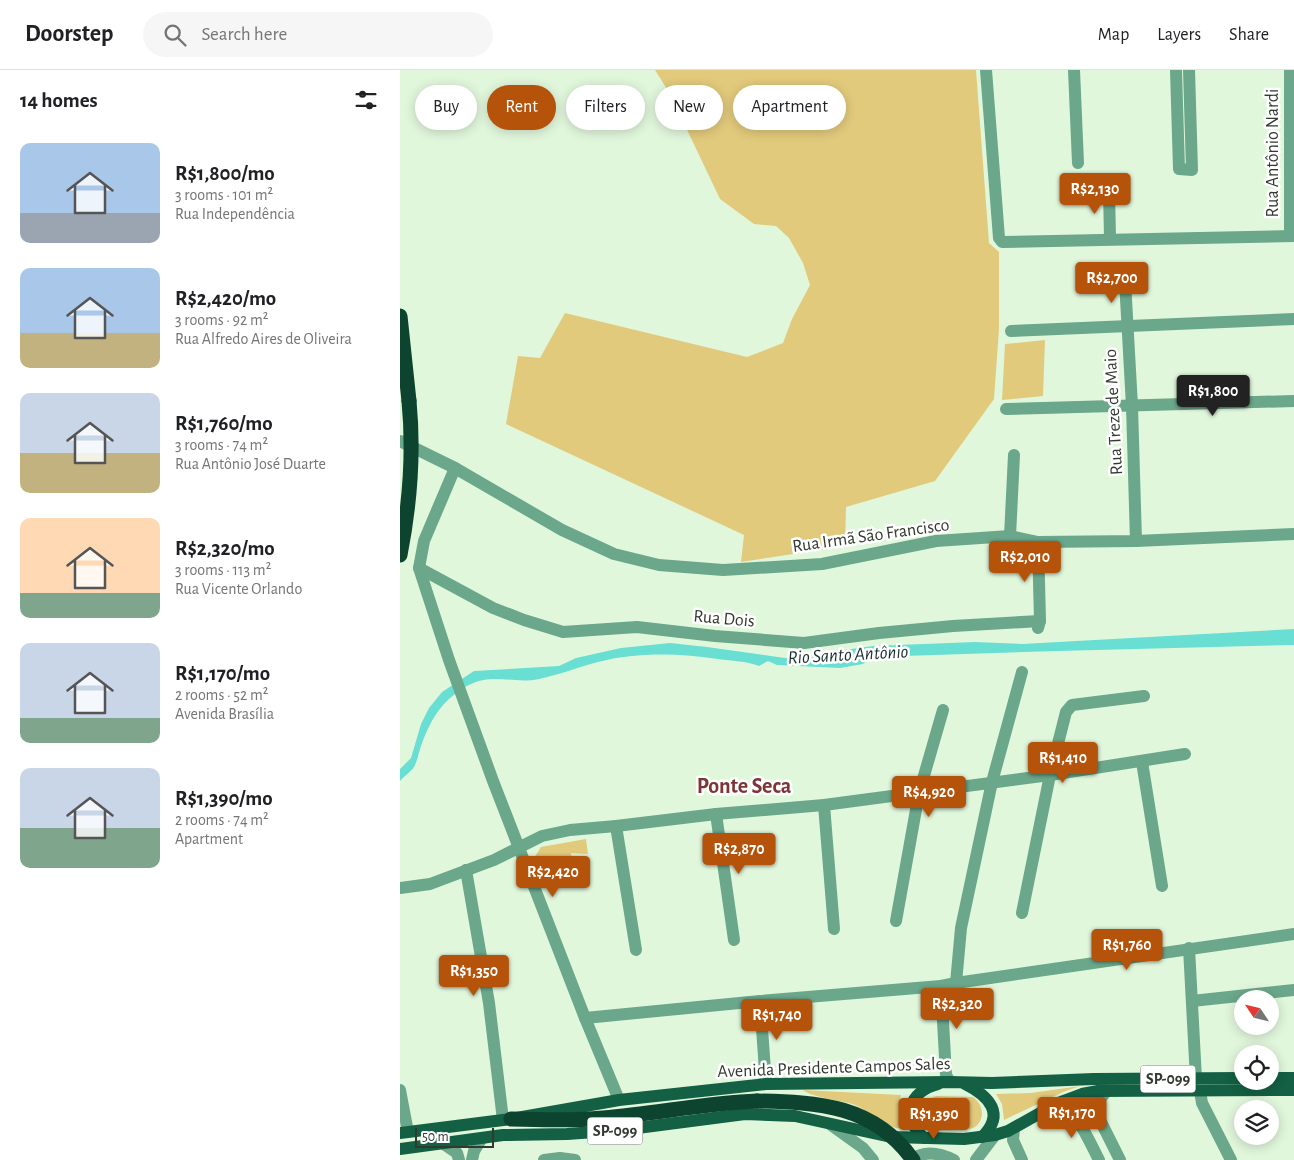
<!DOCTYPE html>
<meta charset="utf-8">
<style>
body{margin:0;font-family:"Alegreya Sans",sans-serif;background:#f6f6f6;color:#202124;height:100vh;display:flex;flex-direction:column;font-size:19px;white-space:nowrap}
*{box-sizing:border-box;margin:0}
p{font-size:16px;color:#757577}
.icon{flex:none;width:28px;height:28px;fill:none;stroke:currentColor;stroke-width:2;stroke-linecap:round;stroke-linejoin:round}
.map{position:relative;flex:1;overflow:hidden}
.details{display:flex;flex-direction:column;background:#fff;width:400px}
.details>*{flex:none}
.banner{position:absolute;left:15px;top:15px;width:475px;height:45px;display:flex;gap:10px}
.needle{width:32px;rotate:305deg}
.buttons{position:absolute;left:834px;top:920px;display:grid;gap:10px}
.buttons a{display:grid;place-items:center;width:45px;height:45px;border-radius:50%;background:#fff;box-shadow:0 2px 12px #0003;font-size:25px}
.scale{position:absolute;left:15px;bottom:12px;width:79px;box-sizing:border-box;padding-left:5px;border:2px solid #323a30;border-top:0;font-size:14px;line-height:18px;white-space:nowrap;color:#323a30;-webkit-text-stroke:4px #fff;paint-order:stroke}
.price{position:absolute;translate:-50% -42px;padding:0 11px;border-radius:5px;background:#b45309;color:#fff;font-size:16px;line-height:32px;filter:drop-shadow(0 1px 2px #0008)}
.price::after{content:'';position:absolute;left:50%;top:30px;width:15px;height:11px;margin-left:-8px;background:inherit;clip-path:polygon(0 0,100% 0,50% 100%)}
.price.current{background:#222;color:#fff}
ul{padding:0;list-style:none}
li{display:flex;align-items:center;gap:15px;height:125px;padding:0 20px}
li span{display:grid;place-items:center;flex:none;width:140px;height:100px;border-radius:10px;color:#555}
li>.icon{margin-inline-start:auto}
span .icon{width:60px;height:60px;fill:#fffc;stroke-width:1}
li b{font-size:21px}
h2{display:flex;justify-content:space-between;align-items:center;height:60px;padding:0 20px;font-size:21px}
.pill{padding:0 18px;border-radius:22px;background:#fff;box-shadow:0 2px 12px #0003;font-size:18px;line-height:45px}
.pill.current{background:#b45309;color:#fff}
header{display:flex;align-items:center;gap:30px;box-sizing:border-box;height:70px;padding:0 25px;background:#fff;border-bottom:1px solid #e0e0e0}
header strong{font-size:24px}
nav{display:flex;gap:28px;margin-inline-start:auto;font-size:18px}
.search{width:350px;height:45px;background:#f6f6f6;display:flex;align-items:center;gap:12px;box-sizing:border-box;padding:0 18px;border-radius:28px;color:#757577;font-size:19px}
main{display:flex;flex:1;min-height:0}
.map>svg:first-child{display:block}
.green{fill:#e2ca7c}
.water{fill:#69dfd3}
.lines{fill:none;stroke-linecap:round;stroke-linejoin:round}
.minor{stroke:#6ba78b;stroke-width:12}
.major{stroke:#136044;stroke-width:12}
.highway{stroke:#0c442f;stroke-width:15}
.highway-bridge{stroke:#0c442f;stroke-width:15}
.labels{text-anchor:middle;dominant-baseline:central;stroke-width:5;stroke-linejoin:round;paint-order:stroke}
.shield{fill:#fff;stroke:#70756e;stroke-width:1}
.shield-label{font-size:16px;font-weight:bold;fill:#323a30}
.street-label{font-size:18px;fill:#323a30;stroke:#fff}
.water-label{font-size:19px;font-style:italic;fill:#1a302d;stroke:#fff}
.district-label{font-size:22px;font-weight:bold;fill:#7d3635;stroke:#fff}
</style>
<header>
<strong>Doorstep</strong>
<div class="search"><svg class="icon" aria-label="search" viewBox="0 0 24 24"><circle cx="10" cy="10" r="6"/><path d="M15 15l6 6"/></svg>Search here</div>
<nav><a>Map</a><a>Layers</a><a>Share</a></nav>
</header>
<main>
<section class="details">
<h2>14 homes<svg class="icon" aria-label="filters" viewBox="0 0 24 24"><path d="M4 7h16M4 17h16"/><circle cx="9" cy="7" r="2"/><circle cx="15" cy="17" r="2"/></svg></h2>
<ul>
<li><span style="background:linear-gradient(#a9c7e8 70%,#9aa5b1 0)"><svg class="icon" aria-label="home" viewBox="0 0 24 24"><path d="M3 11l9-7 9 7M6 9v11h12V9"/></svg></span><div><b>R$1,800/mo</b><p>3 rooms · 101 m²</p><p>Rua Independência</p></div></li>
<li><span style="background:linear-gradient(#a9c7e8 65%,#c2b280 0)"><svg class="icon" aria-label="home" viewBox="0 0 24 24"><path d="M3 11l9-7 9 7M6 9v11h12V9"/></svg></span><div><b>R$2,420/mo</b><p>3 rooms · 92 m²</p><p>Rua Alfredo Aires de Oliveira</p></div></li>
<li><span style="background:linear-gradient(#c9d6e8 60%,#c2b280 0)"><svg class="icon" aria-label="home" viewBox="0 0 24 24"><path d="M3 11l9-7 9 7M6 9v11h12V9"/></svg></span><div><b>R$1,760/mo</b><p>3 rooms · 74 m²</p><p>Rua Antônio José Duarte</p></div></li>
<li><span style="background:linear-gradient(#ffd9b3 75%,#7fa58c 0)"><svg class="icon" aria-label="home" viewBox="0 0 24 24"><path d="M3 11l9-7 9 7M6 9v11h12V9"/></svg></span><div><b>R$2,320/mo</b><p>3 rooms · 113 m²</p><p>Rua Vicente Orlando</p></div></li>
<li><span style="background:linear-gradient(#c9d6e8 75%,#7fa58c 0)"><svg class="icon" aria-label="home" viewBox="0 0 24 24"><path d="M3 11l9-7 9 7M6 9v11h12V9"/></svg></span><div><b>R$1,170/mo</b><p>2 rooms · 52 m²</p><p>Avenida Brasília</p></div></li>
<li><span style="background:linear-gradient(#c9d6e8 60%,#7fa58c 0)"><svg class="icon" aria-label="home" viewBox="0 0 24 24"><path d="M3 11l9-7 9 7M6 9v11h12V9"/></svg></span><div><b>R$1,390/mo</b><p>2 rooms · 74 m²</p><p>Apartment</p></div></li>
</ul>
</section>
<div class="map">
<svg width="894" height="1090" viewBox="0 0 894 1090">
<rect width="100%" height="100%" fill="#e1f7dc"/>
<!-- green -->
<g class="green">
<polygon points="255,0 576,0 589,173 599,182 599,259 594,329 535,411 446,437 445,476 341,492 344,465 106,354 118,286 140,288 165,243 347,287 383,273 392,249 410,215 403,193 389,168 376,156 354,154 320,129 270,24"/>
<polygon points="645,270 643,326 602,330 605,274"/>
<polygon points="186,769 188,784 171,783 172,789 151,788 149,793 151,809 145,810 134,788 141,777"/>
<polygon points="680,1016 663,1022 604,1050 602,1034 596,1024 631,1023"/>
<path d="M403 1020 501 1025C498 1037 499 1046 503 1058 485 1060 471 1041 455 1035 441 1030 413 1028 403 1020Z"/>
<path d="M536 1026 573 1027C583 1034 586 1049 575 1057 569 1060 562 1060 556 1060 542 1061 523 1063 523 1044 523 1035 528 1029 536 1026Z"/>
</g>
<!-- water -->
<path class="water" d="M894 559V575L658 581 474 587 463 594 440 598 377 595 368 591 359 596C345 591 333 591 318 589 279 583 237 582 198 592 178 597 159 605 139 609 109 615 89 599 59 621 38 636 30 652 21 676 19 682 17 692 14 697 11 702 4 706 0 711V699L11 688 21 654 29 638 42 622 74 601 159 596 176 588 221 578 270 573 307 577 392 589 411 587 437 581 473 576 575 572 622 574Z"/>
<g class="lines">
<!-- minor -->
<g class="minor">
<polyline points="586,0 599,168 602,172 894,166"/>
<polyline points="674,0 678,93"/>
<polyline points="776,0 779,99 792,100 789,0"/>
<polyline points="709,121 710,168"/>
<polyline points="890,166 890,0"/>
<polyline points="725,211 732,336 736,471"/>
<polyline points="611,261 894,249"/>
<polyline points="606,339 894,331"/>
<polyline points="0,371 55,398 162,460 214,484 259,495 323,500 422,494 536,471 610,466 638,472 736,471 894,464"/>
<polyline points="55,398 24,471 19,498 49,590 93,711 185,948 219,1030"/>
<polyline points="610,466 614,385"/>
<polyline points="19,498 93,538 124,550 163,562 237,557 315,566 404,573 479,563 553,556 640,551"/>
<polyline points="638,558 640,551 638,472"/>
<polyline points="742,692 762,816"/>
<polyline points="424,735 434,859"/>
<polyline points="316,744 334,870"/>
<polyline points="216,756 236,880"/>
<polyline points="66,800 89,933 103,1050"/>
<polyline points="0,818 30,814 94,790 142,766 170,760 216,756 316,744 424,735 650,705 785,684"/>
<polyline points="622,843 650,705 666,642 672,635 744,626"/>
<polyline points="496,851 519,723 543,640"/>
<polyline points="789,878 796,1009"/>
<polyline points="556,913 561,858 592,712 622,602"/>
<polyline points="541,916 546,1005 550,1012"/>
<polyline points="360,931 366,1014"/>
<polyline points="792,931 894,920"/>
<polyline points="185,948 360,931 541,916 556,913 894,864"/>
<polyline points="0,1020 8,1062"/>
<path d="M707 1021C700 1028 697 1033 697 1044L720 1090"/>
<polyline points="800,1021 802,1033 831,1090"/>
<path d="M658 1033C678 1042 689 1071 699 1090"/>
<polyline points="431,1055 463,1078 473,1090"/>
<polyline points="614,1058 613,1070 622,1090"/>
<polyline points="44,1074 57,1083 59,1090"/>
<polyline points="72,1090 74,1081 82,1068"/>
<polyline points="144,1090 160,1088 175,1090"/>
<path d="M511 1090C524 1080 540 1083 554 1090"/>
<polyline points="576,1090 595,1065"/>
</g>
<!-- major -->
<g class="major">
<polyline points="870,1008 894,1008"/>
<path d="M565 1014C589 1026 606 1044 582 1067"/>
<polyline points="0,1063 111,1049 219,1030 366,1014 550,1012 592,1013 694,1009 842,1008"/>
<path d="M524 1068C501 1048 508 1022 538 1014"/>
<polyline points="0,1079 103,1065 167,1064 222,1060 345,1044 395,1046 491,1067 564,1069 595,1065 608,1061 658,1033 682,1024 698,1021 894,1020"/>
</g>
<!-- highway -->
<g class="highway">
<polyline points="0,246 9,331"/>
<path d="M111 1049C141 1050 173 1051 203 1048 255 1044 305 1033 357 1031"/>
</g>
<!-- highway-bridge -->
<g class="highway-bridge">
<path d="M0 485C10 434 14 383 9 331"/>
<path d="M357 1031C418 1032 474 1035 513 1090"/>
</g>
</g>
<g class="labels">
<!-- shield labels -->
<g class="shield">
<rect x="740.5" y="995.5" width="55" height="27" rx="4"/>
<rect x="187.5" y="1047.5" width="55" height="27" rx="4"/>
</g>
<g class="shield-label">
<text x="768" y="1009">SP-099</text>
<text x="215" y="1061">SP-099</text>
</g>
<!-- street labels -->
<g class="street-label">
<text transform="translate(873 83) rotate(-90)">Rua Antônio Nardi</text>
<text transform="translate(714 342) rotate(-93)">Rua Treze de Maio</text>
<text transform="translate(471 466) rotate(-8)">Rua Irmã São Francisco</text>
<text transform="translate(324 549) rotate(5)">Rua Dois</text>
<text transform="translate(434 998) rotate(-2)">Avenida Presidente Campos Sales</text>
</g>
<!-- water labels -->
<g class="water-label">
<text transform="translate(448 585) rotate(-3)">Rio Santo Antônio</text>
</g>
<!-- district labels -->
<g class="district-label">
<text x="344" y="716">Ponte Seca</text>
</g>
</g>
</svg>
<div class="buttons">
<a><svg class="needle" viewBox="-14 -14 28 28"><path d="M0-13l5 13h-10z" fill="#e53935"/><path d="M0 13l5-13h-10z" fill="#757577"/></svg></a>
<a><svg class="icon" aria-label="locate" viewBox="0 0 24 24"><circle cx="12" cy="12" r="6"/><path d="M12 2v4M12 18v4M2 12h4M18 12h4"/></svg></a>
<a><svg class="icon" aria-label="layers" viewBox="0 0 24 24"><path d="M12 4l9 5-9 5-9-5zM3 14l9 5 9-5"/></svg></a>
</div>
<div class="scale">50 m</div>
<b class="price" style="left:695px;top:145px">R$2,130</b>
<b class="price" style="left:712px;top:234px">R$2,700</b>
<b class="price current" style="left:813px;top:347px">R$1,800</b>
<b class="price" style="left:625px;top:513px">R$2,010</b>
<b class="price" style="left:663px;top:714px">R$1,410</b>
<b class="price" style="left:529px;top:748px">R$4,920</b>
<b class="price" style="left:339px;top:805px">R$2,870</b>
<b class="price" style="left:153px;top:828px">R$2,420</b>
<b class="price" style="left:727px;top:901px">R$1,760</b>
<b class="price" style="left:74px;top:927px">R$1,350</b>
<b class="price" style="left:557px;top:960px">R$2,320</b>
<b class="price" style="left:377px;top:971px">R$1,740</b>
<b class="price" style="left:672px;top:1069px">R$1,170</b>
<b class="price" style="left:534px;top:1070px">R$1,390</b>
<div class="banner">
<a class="pill">Buy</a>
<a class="pill current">Rent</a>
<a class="pill">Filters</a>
<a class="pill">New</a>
<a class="pill">Apartment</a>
</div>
</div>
</main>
